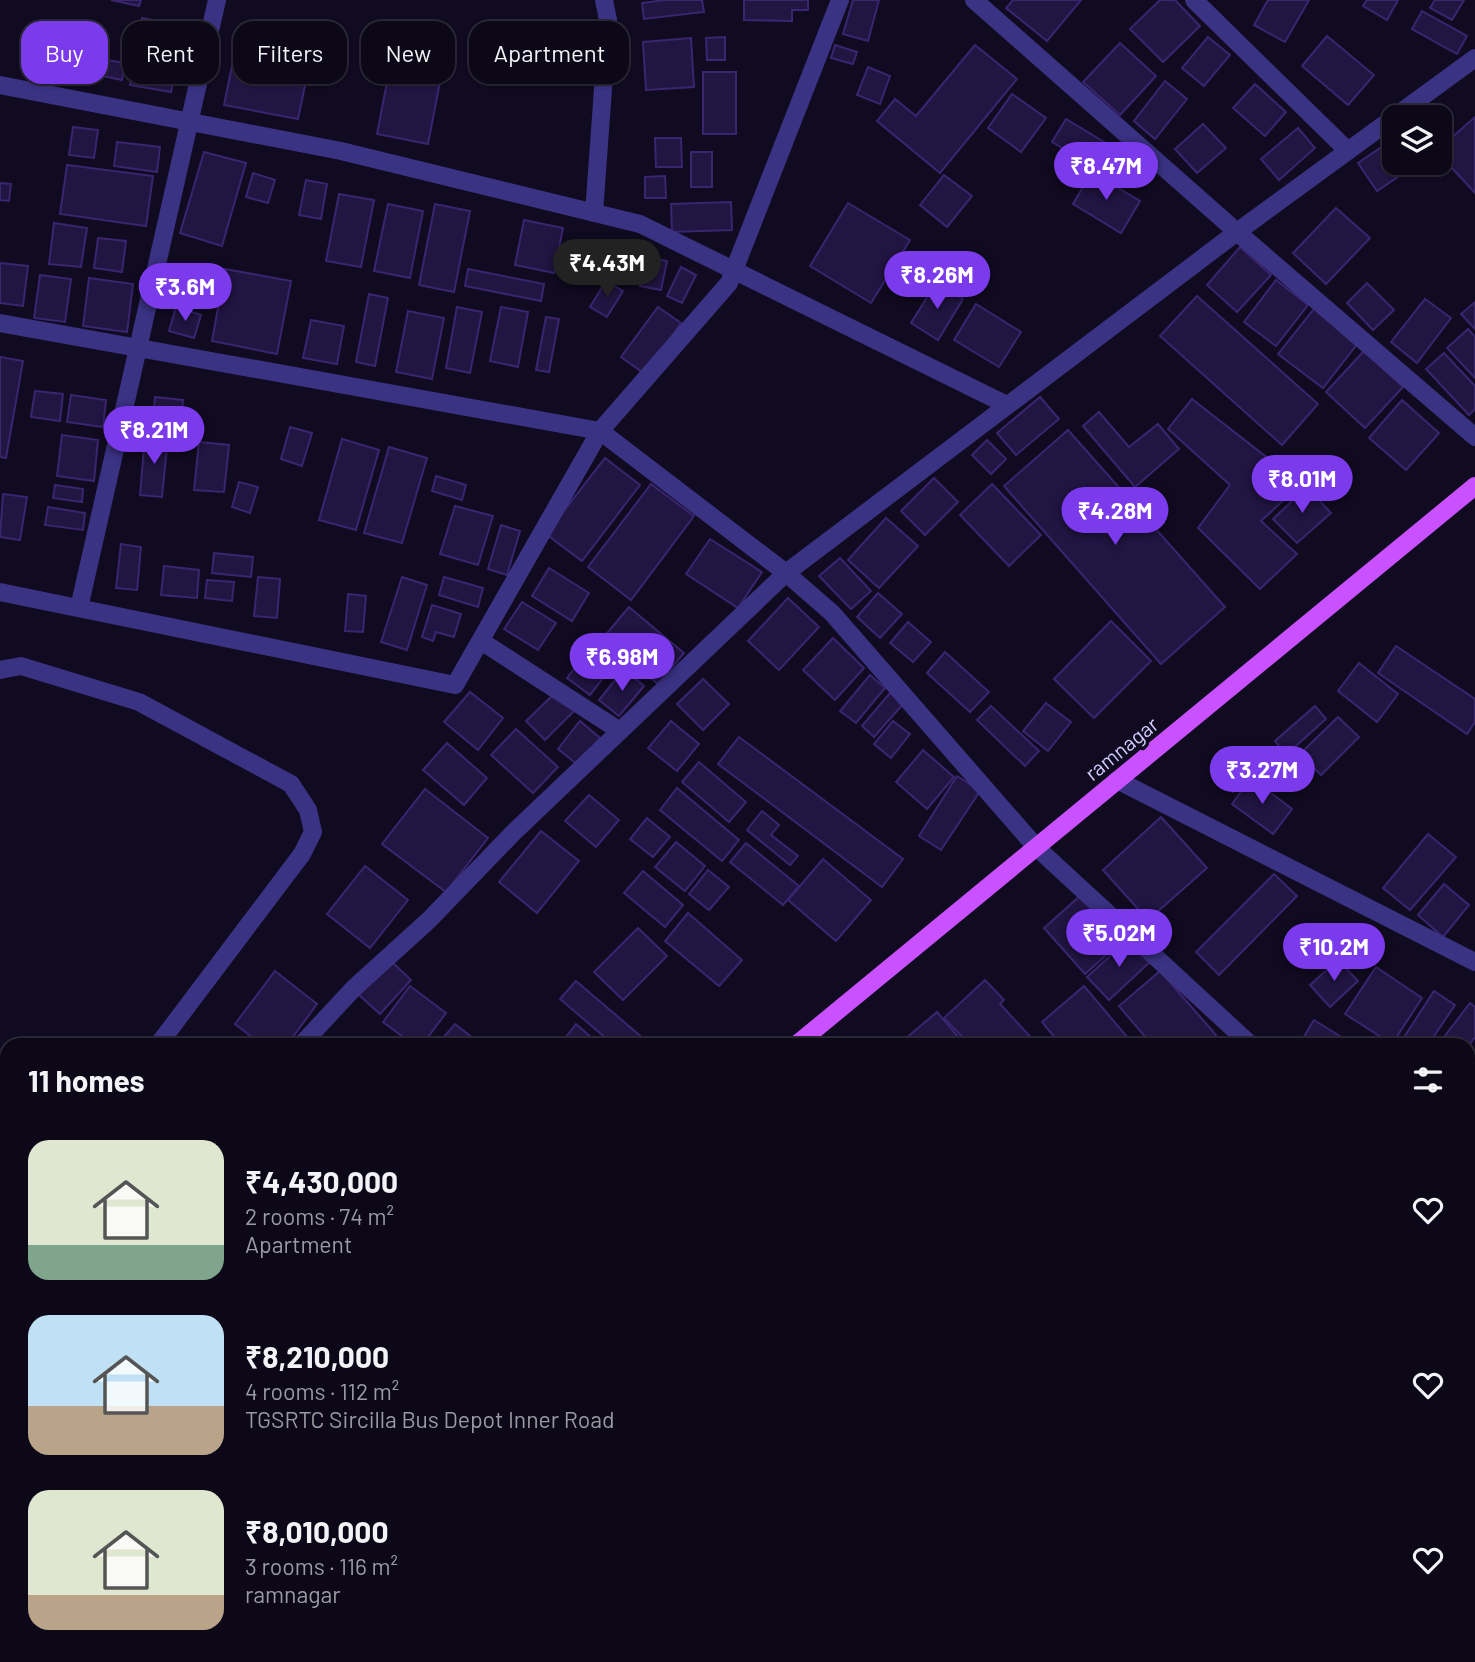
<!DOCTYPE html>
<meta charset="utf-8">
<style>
body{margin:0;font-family:Barlow,sans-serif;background:#151121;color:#f1f3f6;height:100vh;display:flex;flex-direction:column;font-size:26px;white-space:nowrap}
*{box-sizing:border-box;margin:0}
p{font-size:23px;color:#9a9aa2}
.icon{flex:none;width:38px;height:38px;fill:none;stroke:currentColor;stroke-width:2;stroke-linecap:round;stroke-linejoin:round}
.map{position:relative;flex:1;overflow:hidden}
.drawer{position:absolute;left:0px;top:1038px;width:1475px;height:625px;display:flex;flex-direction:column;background:#0c0818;border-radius:21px 21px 0 0;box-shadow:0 2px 5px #0004,0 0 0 2px #2c2937}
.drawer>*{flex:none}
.top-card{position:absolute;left:21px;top:21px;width:700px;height:63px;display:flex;gap:14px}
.tools{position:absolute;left:1382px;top:105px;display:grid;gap:14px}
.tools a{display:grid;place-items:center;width:70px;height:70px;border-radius:14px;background:#0c0818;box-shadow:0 2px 5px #0004,0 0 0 2px #2c2937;font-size:35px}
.price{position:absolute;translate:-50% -60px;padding:0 16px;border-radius:24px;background:#7c3aed;color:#fff;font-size:23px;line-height:46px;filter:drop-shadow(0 2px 4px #0008)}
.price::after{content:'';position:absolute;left:50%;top:42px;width:21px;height:16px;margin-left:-10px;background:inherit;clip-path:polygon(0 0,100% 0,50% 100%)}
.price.on{background:#222;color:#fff}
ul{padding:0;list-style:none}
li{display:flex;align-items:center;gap:21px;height:175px;padding:0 28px}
li span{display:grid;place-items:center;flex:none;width:196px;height:140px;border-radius:21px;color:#555}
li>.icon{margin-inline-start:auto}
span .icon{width:84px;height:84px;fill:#fffc;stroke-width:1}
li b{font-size:30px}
h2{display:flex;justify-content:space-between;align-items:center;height:84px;padding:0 28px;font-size:30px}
.chip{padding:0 24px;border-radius:21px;background:#0c0818;box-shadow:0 2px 5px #0004,0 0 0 2px #2c2937;font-size:24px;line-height:63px}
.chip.on{background:#7c3aed;color:#fff}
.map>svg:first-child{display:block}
.building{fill:#211542;stroke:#392570;stroke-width:2}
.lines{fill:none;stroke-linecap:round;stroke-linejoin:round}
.minor{stroke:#3a3283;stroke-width:18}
.primary{stroke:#ca51ff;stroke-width:18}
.labels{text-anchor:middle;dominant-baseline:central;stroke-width:7;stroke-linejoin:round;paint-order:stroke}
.street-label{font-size:21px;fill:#d3caff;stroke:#100b20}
</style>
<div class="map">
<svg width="1475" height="1662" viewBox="0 0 1475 1662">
<rect width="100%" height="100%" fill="#100b20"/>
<!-- building -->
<g class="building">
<polygon points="111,0 141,0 139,6"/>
<polygon points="665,0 702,0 704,12 644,19 642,3"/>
<polygon points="744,0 808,0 808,10 792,10 792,21 744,20"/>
<polygon points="853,0 879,0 868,41 843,34"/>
<polygon points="1013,0 1081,0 1047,41 1006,8"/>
<polygon points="1160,0 1175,0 1200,26 1163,62 1130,29"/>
<polygon points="1268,0 1309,0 1285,42 1254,25"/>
<polygon points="1367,0 1398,0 1387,20 1363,6"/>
<polygon points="1435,0 1464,0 1452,20 1430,8"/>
<polygon points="1422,11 1467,36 1457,54 1412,29"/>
<polygon points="142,18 183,26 171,92 130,85"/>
<polygon points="1327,36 1374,75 1348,105 1302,66"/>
<polygon points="725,37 725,60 707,60 706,38"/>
<polygon points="1208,37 1230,55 1204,86 1182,68"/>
<polygon points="691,38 694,87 646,90 643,42"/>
<polygon points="1120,43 1156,76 1120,115 1083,82"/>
<polygon points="835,45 857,52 853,64 831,58"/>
<polygon points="975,45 1017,79 940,173 877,121 895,99 916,116"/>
<polygon points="43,50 85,58 80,82 38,74"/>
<polygon points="96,58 125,63 122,80 93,74"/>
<polygon points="233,61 307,76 298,119 224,105"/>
<polygon points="868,67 890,76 880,104 857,95"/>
<polygon points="389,72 440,82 428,144 377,134"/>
<rect x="703" y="72" width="33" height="62"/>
<polygon points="1165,81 1187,99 1155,139 1134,121"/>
<polygon points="1255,84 1286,112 1265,136 1233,108"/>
<polygon points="1012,94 1046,118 1021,152 988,128"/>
<polygon points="1475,117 1475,193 1440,155 1440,148"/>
<polygon points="1066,119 1116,149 1102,172 1052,142"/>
<polygon points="1203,124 1226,148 1197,173 1175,149"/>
<polygon points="73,127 98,130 94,158 69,155"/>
<polygon points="1298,128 1315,148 1279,180 1261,159"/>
<polygon points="655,138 681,138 682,167 656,167"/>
<polygon points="1392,140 1395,145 1395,163 1407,163 1411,168 1377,191 1358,163"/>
<polygon points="117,142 160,147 157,172 114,166"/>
<polygon points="204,152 246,163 222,246 180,233"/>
<rect x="691" y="152" width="21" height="35"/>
<polygon points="67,165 153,176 146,226 60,214"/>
<polygon points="1092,172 1140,201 1121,233 1073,204"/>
<polygon points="253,173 275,180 268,203 246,197"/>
<polygon points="944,175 972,196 947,227 920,205"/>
<polygon points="665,176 666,198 645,198 645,177"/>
<polygon points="306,180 327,184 321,219 299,215"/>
<polygon points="0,183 11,184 9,201 0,200"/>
<polygon points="339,194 374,200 361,267 326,261"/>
<polygon points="731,202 732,230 672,232 671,204"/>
<polygon points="848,203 910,240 871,303 810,266"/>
<polygon points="388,204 423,211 410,278 374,271"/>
<polygon points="435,204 470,211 454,292 419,285"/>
<polygon points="1336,208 1370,238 1326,284 1293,253"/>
<polygon points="524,220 563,228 554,273 515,265"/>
<polygon points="54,223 87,228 81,267 49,264"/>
<polygon points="98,238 126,241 122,272 94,268"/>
<polygon points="1240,247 1271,275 1237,312 1207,285"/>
<polygon points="607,253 629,257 626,271 604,267"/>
<polygon points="646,257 667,261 661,290 640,286"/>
<polygon points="0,263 28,266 23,306 0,303"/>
<polygon points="183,267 207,274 198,304 174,298"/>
<polygon points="681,267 696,275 682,303 667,296"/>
<polygon points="225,269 291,281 277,354 212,341"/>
<polygon points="468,269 544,284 541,301 465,286"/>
<polygon points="40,275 71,279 65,322 34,318"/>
<polygon points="89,278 133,284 127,332 83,326"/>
<polygon points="1276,280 1308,305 1276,346 1244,322"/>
<polygon points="606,281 623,291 607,317 590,307"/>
<polygon points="936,283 963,299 938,340 911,323"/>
<polygon points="1367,283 1394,310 1373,330 1347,303"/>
<polygon points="369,294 388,298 375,366 356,362"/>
<polygon points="1197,296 1318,404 1282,445 1160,336"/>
<polygon points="1425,299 1451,318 1417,363 1391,342"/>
<polygon points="1475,302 1475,329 1461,314"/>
<polygon points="976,304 1021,332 999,367 954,340"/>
<polygon points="176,307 201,315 194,338 169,331"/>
<polygon points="457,307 482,312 470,373 446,368"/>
<polygon points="501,307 528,312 518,367 490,361"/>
<polygon points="658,307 681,323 645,374 621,357"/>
<polygon points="1314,309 1358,343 1323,388 1278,354"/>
<polygon points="408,311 444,318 432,379 396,372"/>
<polygon points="546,317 559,319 549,372 536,370"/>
<polygon points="311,320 344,326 337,364 303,358"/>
<polygon points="1468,329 1475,337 1475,378 1447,348"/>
<polygon points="1364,351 1403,387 1365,428 1326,392"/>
<polygon points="1444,353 1475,386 1475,409 1469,415 1426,369"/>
<polygon points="0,357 23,361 6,458 0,457"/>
<polygon points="35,391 63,394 60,421 31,417"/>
<polygon points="71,395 106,400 103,427 67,422"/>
<polygon points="155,397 183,400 180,432 152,429"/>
<polygon points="1040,397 1059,419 1016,455 997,433"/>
<polygon points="1192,399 1301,484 1261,521 1297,554 1260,589 1198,528 1230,485 1168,429"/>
<polygon points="1402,400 1439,433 1406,470 1369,438"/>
<polygon points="1099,412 1129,447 1158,424 1179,449 1135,487 1083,426"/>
<polygon points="290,427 312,433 302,466 281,459"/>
<polygon points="1068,430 1225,607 1161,664 1004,486"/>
<polygon points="62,435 98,440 94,481 57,476"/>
<polygon points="145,435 168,438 162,497 140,495"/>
<polygon points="342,439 379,450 356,530 319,520"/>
<polygon points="987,440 1006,459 991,474 972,455"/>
<polygon points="199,442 229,445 224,492 194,490"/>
<polygon points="389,447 427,458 402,543 364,533"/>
<polygon points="605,458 640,485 582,561 546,534"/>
<polygon points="436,476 466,485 462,500 432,491"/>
<polygon points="934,478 958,502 925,535 901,511"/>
<polygon points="239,482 258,487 250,513 232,507"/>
<polygon points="651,484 694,516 631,600 588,567"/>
<polygon points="992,484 1041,535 1009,566 960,515"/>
<polygon points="55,485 83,489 82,502 53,498"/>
<polygon points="1307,487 1331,513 1297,543 1273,519"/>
<polygon points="3,494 27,497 20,540 0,537"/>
<polygon points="455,506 493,516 478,565 440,554"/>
<polygon points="48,507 85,513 83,530 45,525"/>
<polygon points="886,518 918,546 879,588 848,560"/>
<polygon points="501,525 520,531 507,575 488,569"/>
<polygon points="710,539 762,572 738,608 686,574"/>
<polygon points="121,544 141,547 137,590 116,588"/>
<polygon points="214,553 253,557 251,577 212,573"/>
<polygon points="840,558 871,591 851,609 819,576"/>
<polygon points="164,566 199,570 197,598 161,595"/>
<polygon points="549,568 589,593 572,621 532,596"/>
<polygon points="258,577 280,579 277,618 254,616"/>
<polygon points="402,577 427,585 407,650 381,642"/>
<polygon points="444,577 483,588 478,607 439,595"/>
<polygon points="207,580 234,582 232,601 205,598"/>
<polygon points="878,593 902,614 880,638 857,617"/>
<polygon points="348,594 366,596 363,632 345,631"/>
<polygon points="788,598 819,627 779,670 748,641"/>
<polygon points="522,602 556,623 538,650 504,629"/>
<polygon points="432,605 461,614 454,637 436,632 433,641 422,637"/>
<polygon points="629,607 684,653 658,684 603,638"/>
<polygon points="1111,621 1151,661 1094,718 1054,679"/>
<polygon points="908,622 931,642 913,662 890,643"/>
<polygon points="833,638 864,668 835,700 803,670"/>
<polygon points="1396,646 1475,699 1475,722 1467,734 1378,673"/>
<polygon points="590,648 613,665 590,695 567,678"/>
<polygon points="945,652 989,692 970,712 927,673"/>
<polygon points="1359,663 1398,694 1377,722 1338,691"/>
<polygon points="624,669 644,686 619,716 599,700"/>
<polygon points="870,675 885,688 856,723 840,711"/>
<polygon points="703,679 729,704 703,730 677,704"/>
<polygon points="470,692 503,718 478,750 444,722"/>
<polygon points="556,692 574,711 545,740 526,721"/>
<polygon points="890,693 903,704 874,737 862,726"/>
<polygon points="1046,703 1071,722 1048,751 1023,731"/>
<polygon points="991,706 1039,751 1025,766 977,720"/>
<polygon points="1315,706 1326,719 1286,755 1275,741"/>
<polygon points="1338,717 1359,737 1321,775 1300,754"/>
<polygon points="580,721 600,738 578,765 558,749"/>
<polygon points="671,721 699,744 677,771 648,748"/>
<polygon points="893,721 910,734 891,758 874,744"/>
<polygon points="516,729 558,767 533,793 491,755"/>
<polygon points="739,737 903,859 882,887 718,764"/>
<polygon points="447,743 487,778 464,805 423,770"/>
<polygon points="1252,747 1265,761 1233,792 1220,778"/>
<polygon points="923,750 954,777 927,809 896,782"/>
<polygon points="699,762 746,802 729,822 682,782"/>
<polygon points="957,776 980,791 941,850 919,836"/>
<polygon points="1251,778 1292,809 1273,834 1232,804"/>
<polygon points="677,788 739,840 722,861 660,810"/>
<polygon points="425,789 488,838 446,892 382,844"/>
<polygon points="589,795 619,820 596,847 565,821"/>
<polygon points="762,811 779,825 771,835 798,856 790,865 747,830"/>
<polygon points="1161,817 1207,868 1148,920 1103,870"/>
<polygon points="647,818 670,837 653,857 630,839"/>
<polygon points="541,831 579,861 537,913 499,882"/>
<polygon points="1428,834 1456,857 1410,910 1383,888"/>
<polygon points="676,842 705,866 685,891 655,867"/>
<polygon points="746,843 799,886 783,905 730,862"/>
<polygon points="823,859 871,900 836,941 788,900"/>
<polygon points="365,866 408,900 370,948 327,914"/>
<polygon points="708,870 729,887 709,910 689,894"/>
<polygon points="643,871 683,905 665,927 624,893"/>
<polygon points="1274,874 1297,896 1219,975 1196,952"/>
<polygon points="1444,884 1469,905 1443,937 1418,915"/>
<polygon points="1081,895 1122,941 1085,974 1044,928"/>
<polygon points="688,913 742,960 719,986 665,941"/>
<polygon points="638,928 667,956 623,1000 594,972"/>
<polygon points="1130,938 1151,961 1109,1000 1087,977"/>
<polygon points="1338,960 1358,981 1330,1007 1310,985"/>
<polygon points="391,961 411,980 380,1014 359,995"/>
<polygon points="1376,967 1422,998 1392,1044 1345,1014"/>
<polygon points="275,971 317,1004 287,1045 262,1045 235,1024"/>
<polygon points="1160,971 1216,1035 1205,1045 1152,1045 1119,1006"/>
<polygon points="985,980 1004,1000 1000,1004 1038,1045 970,1045 944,1018"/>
<polygon points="576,981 651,1045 614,1045 560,999"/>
<polygon points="410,986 446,1013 422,1045 414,1045 383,1022"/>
<polygon points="1084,986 1134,1045 1061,1045 1042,1022"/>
<polygon points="1434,991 1455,1005 1428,1045 1399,1045"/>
<polygon points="1470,1003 1475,1007 1475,1037 1468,1046 1438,1045"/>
<polygon points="937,1012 965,1045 898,1045"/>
<polygon points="1314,1020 1354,1045 1299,1045"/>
<polygon points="455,1024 482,1045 451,1045 443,1038"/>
<polygon points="576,1024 600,1045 575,1045 566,1037"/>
<polygon points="1468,1123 1475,1128 1475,1171 1468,1166"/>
<polygon points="1475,1236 1475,1278 1468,1274 1468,1247"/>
<polygon points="1468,1280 1475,1284 1475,1304 1468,1315"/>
<polygon points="1475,1425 1475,1445 1468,1442"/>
<polygon points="0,1433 7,1439 7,1488 0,1496"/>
<polygon points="0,1521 7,1527 7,1532 0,1540"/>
<polygon points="1475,1545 1475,1570 1468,1566 1468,1559"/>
<polygon points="0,1550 7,1556 7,1575 0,1569"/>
<polygon points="0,1573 7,1579 7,1619 3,1624 0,1622"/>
<polygon points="519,1656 548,1656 543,1662 527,1662"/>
<polygon points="562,1656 595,1656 602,1662 569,1662"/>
<polygon points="753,1656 797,1656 792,1662 748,1662"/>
<polygon points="811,1656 831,1656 835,1658 832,1662 807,1662"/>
<polygon points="898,1656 912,1656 920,1660 919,1662 896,1662"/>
<polygon points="947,1656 989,1656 985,1662 942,1662"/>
<polygon points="1098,1656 1152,1656 1147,1662 1093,1662"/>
<polygon points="1205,1656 1252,1656 1249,1662 1202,1662"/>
<polygon points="1255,1656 1266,1656 1280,1662 1252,1662"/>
<polygon points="1300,1656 1325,1656 1322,1662 1312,1662"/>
<polygon points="1360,1656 1399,1656 1396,1662 1357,1662"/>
</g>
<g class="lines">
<!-- minor -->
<g class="minor">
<polyline points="974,0 1237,232 1475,437"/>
<polyline points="1194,0 1348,151"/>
<polyline points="0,85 341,151 640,224 1007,405"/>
<polyline points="594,213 608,20 604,0"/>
<polyline points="0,323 600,431 786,573 832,613 1036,847 1251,1045"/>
<polyline points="0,592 455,685 600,431 729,283 840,0"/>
<polyline points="79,608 217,0"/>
<polyline points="481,641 620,731"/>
<polyline points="0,670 21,666 139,702 291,784 308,810 313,832 302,854 158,1045"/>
<polyline points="1117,780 1475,962"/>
<polyline points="301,1045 354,988 429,920 513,833 786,573 1237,232 1475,58"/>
<polyline points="1468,1186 1475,1191"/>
<polyline points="0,1256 7,1246"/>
<polyline points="1468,1358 1475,1362"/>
<polyline points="1468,1600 1475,1604"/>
<polyline points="91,1656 97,1662"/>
<polyline points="683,1656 691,1662"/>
<polyline points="1022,1656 1035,1662"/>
</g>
<!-- primary -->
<g class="primary">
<polyline points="796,1045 1475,486"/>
<polyline points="45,1662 53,1656"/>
</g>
</g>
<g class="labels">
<!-- street labels -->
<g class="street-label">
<text transform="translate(1121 748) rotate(-39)">ramnagar</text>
</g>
</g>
</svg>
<div class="tools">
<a><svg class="icon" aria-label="layers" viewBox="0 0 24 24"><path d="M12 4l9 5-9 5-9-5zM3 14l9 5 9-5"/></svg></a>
</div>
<b class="price" style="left:1106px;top:202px">₹8.47M</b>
<b class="price on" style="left:607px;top:299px">₹4.43M</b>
<b class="price" style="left:937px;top:311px">₹8.26M</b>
<b class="price" style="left:185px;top:323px">₹3.6M</b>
<b class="price" style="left:154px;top:466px">₹8.21M</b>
<b class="price" style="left:1302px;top:515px">₹8.01M</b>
<b class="price" style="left:1115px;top:547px">₹4.28M</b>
<b class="price" style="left:622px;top:693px">₹6.98M</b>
<b class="price" style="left:1262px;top:806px">₹3.27M</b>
<b class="price" style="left:1119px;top:969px">₹5.02M</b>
<b class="price" style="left:1334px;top:983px">₹10.2M</b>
<div class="top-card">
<a class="chip on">Buy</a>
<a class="chip">Rent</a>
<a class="chip">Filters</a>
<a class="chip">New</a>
<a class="chip">Apartment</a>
</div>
<section class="drawer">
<h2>11 homes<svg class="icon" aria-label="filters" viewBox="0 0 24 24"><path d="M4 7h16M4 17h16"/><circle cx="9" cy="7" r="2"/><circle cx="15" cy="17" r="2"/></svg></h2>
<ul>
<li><span style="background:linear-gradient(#dfe7d0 75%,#7fa58c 0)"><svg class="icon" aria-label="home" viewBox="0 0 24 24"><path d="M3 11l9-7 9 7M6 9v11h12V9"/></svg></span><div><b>₹4,430,000</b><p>2 rooms · 74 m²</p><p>Apartment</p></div><svg class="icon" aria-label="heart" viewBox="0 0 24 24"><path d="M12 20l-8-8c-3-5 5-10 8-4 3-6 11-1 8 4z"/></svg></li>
<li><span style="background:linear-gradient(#bfe0f5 65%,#b9a48a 0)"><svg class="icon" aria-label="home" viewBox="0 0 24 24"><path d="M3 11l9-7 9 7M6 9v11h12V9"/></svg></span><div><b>₹8,210,000</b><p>4 rooms · 112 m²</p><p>TGSRTC Sircilla Bus Depot Inner Road</p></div><svg class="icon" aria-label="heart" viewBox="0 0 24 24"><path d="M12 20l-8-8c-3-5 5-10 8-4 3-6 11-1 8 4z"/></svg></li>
<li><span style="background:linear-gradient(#dfe7d0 75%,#b9a48a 0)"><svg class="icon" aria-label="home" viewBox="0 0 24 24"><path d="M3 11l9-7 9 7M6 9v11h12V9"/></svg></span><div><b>₹8,010,000</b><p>3 rooms · 116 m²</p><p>ramnagar</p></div><svg class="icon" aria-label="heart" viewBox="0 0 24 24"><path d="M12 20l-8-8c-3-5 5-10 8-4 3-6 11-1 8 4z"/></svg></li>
</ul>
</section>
</div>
